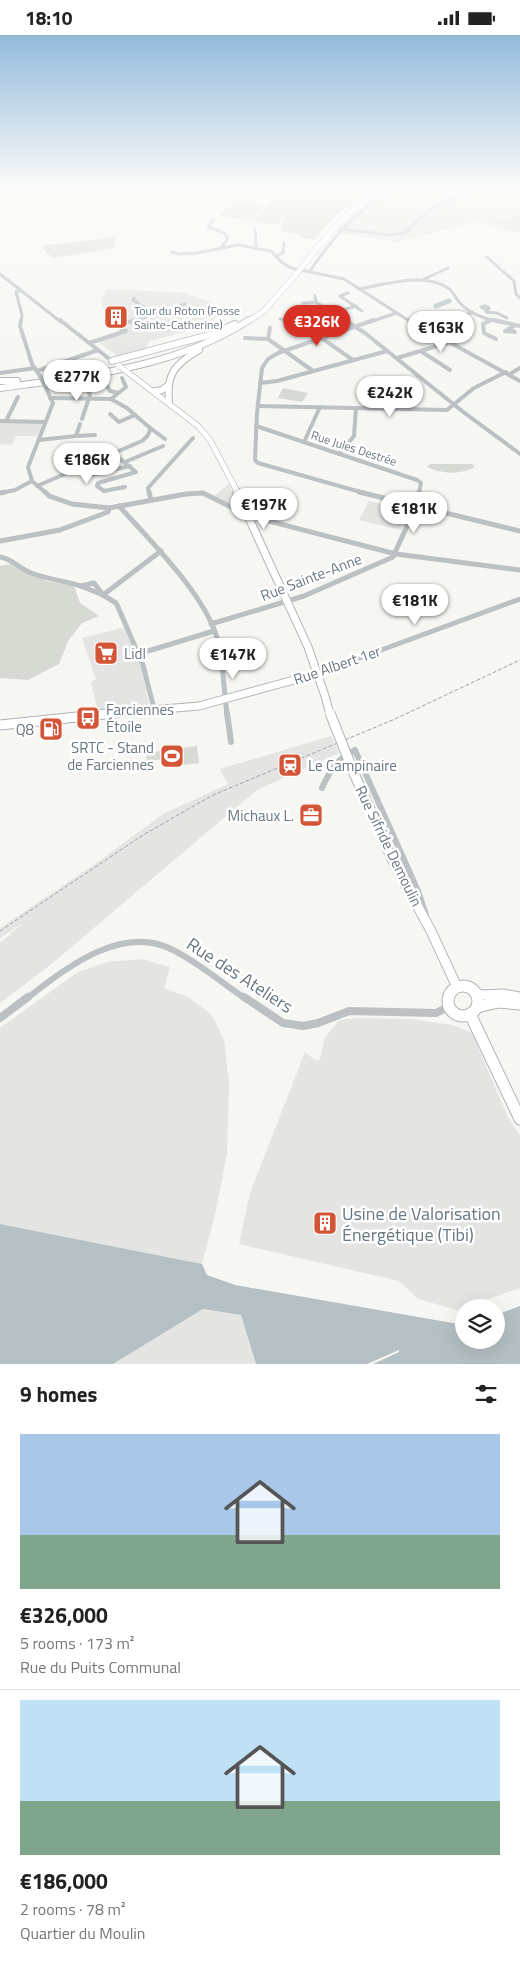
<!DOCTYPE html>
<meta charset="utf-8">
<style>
body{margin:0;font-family:"Titillium Web",sans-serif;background:#f2f2f2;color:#222;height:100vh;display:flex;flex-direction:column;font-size:19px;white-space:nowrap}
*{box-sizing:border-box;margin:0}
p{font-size:16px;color:#767676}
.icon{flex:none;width:28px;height:28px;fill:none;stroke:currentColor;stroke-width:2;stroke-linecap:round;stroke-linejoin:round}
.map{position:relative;height:1329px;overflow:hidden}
.side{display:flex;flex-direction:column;background:#fff;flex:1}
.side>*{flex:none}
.buttons{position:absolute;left:455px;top:1264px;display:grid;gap:10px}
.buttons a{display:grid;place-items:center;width:50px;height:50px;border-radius:50%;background:#fff;box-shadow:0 5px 20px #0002;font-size:25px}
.price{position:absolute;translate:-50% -42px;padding:0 11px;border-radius:18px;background:#fff;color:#222;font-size:16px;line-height:32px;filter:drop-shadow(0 1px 2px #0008)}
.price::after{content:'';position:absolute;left:50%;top:30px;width:15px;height:11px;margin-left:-8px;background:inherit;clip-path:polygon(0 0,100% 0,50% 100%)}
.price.selected{background:#d93025;color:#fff}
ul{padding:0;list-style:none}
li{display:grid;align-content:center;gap:10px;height:265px;padding:0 20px}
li+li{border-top:1px solid #e0e0e0}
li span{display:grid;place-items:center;height:155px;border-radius:0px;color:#555}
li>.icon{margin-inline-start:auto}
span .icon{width:90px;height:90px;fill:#fffc;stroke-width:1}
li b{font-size:21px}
h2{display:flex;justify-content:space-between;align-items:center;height:60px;padding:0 20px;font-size:21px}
.status{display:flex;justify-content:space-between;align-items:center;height:35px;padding:0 25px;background:#fff;direction:ltr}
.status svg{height:14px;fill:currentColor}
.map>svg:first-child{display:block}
.built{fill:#e4e5e3}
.green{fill:#d6dad3}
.water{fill:#b4c0c4}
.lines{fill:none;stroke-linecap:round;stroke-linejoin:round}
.river{stroke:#b4c0c4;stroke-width:5}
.major-far3-casing{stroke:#afb4b7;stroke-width:6}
.major-far2-casing{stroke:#afb4b7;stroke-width:9}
.major-far1-casing{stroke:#afb4b7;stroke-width:11}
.major-casing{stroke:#afb4b7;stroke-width:13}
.highway-far1-casing{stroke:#b1b5b8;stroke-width:6}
.highway-casing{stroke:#b1b5b8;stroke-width:8}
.minor-far4{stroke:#bbc0c3;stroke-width:3}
.minor-far3{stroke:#bbc0c3;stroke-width:4}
.minor-far2{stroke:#bbc0c3;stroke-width:5}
.minor-far1{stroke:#bbc0c3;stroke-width:6}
.minor{stroke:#bbc0c3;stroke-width:8}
.major-far3{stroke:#fff;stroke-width:5}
.major-far2{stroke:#fff;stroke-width:7}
.major-far1{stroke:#fff;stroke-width:9}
.major{stroke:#fff;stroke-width:11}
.highway-far1{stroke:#fff;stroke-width:5}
.highway{stroke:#fff;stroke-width:6}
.rail{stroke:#9ea4a9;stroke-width:1;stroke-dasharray:4 2;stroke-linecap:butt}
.major-bridge-far2-casing{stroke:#afb4b7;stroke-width:6;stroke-linecap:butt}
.major-bridge-far1-casing{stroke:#afb4b7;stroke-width:9;stroke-linecap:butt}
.major-bridge-casing{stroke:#afb4b7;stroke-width:11;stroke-linecap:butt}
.highway-bridge-casing{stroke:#b1b5b8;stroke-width:6;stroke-linecap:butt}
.minor-bridge{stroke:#bbc0c3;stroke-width:4}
.major-bridge-far2{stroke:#fff;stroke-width:5}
.major-bridge-far1{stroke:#fff;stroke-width:7}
.major-bridge{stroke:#fff;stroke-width:9}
.highway-bridge{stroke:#fff;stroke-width:5}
.labels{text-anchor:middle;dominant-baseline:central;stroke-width:5;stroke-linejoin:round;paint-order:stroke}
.far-poi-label{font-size:12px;fill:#687781;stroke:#fff;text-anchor:start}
.far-street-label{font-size:12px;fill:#687781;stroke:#fff}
.street-label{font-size:15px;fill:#687781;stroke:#fff}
.poi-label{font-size:15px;fill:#687781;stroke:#fff;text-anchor:start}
.near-street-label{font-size:18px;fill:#687781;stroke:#fff}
.near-poi-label{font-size:18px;fill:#687781;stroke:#fff;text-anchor:start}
</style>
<div class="status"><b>18:10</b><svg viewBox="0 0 49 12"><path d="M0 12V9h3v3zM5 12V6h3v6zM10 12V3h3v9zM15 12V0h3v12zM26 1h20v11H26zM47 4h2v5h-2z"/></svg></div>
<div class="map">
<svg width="520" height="1329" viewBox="0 0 520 1329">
<rect width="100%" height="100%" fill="#f6f6f3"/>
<!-- built -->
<g class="built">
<polygon points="390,153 520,153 520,199 478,186 396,207 335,197 361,171"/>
<polygon points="113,254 185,258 209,266 220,273 217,281 210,288 196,294 149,306 146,314 119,322 95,305 121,297 108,284 101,266 106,255"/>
<polygon points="0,387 40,388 42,390 37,401 16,401 12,410 0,409"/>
<polygon points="229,449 240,473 214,461"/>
<polygon points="369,466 411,476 401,495 359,485"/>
<polygon points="121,593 124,593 141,631 149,669 147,672 98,677 91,647 96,644 82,603"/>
<polygon points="331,701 339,718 257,755 49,931 0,968 0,908 23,888 0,903 0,893 98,827 163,779 228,749 220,734"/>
<polygon points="141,924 170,932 164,953 188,962 207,976 213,982 224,1006 229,1047 227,1118 216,1175 202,1229 0,1189 0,993 78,937 107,927"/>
<polygon points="359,983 410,984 453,990 472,998 508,1082 520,1101 520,1253 457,1275 418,1264 399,1246 239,1209 250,1158 305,1017 315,1025 320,1025 324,1004 339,985"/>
<polygon points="203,1274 241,1280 256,1329 113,1329"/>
</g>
<!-- green -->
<g class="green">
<path d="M288 153H375C351 164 330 184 314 205L302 202V200L280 196 287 173 279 190 254 186 276 160Z"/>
<path d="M237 168 265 170 253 185 217 181C226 177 224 171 237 168Z"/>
<polygon points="520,179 520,197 495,189"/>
<polygon points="115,202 115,213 52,223 41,211"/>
<polygon points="283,353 308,358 302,367 278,363"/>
<path d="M430 429H472L475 432C461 440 442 439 427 432Z"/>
<polygon points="11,529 47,546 74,551 80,568 99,581 82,588 68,606 59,629 28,645 0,643 0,531"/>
<polygon points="197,711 199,728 168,732 167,724 147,726 146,718"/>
</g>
<!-- water -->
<polygon class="water" points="0,1189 202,1229 207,1240 235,1250 464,1290 464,1305 496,1305 496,1280 520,1271 520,1329 373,1329 399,1317 399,1315 367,1329 256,1329 241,1280 203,1274 113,1329 0,1329"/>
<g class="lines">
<!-- river -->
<polyline class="river" points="436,271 449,266"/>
<!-- major-far3 casing -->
<g class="major-far3-casing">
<polyline id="major-far3" points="126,336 198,391 210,405 238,458"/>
</g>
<!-- major-far2 casing -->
<g class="major-far2-casing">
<g id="major-far2">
<polyline points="237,457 308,612 325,661"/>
<polyline points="104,679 199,671 316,639"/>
</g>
</g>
<!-- major-far1 casing -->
<g class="major-far1-casing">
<g id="major-far1">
<polyline points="0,690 116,678"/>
<polyline points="353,736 393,826 431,896 457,952"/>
<polyline points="474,957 481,960 503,959 520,962"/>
</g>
</g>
<!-- major casing -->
<g class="major-casing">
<g id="major">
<circle cx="463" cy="966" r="15"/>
<polyline points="477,972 498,967 520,969"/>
<polyline points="470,979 520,1084"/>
</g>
</g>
<!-- highway-far1 casing -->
<g class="highway-far1-casing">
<g id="highway-far1">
<path d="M303 231C327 200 350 172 385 153"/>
<polyline points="247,287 264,276 299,236"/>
</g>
</g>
<!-- highway casing -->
<g class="highway-casing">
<g id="highway">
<polyline points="112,326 213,299 235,289"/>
<polyline points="0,346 17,346"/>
<path d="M0 353C86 341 175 333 249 285"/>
<polyline points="155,356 162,355 167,351"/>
<path d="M169 367C166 339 175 329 199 315"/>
</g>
</g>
<!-- minor-far4 -->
<g class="minor-far4">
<polyline points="214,184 208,192 224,198 228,203 221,214"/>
<polyline points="255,194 256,212"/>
<polyline points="341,194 389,200 405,198 424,180 441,168 474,153"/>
<polyline points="172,217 179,219 197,218 238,210 271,216 280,226 291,233 344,244 411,287"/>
<polyline points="276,221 283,218 284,208"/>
<polyline points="487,222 514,246 516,259 520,263"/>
<path d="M310 236C333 202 358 174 393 153"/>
<polyline points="0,239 61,287"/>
<polyline points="422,245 448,233"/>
<path d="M360 254C384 249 425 237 448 253 453 256 456 264 460 268 469 278 486 284 499 287"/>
<polyline points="348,258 340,261 362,276"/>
<polyline points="134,263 133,265 154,279"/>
<polyline points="316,267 347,287"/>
<polyline points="303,268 316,267 315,261"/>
<polygon points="485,271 488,272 489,274 486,275 481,272"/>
<polyline points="486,277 497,278 507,283"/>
<polyline points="334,278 356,271"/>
<polyline points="461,283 472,277"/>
<polyline points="280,284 297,286 302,279"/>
<polyline points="21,287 22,280 16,257 21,255"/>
<polyline points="131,287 185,269"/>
<polyline points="370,287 396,278"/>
<polyline points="488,287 492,285"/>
</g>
<!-- minor-far3 -->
<g class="minor-far3">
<polyline points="21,285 20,291 32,329 40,341"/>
<polyline points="60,285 112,326"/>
<polyline points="293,285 297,285"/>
<polyline points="345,285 365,298 462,376 520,419"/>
<polyline points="409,285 520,346"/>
<polyline points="491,285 483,289 484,298 496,304"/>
<polyline points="494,285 520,291"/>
<polyline points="297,286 353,325"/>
<polyline points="509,294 515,297 505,296 516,290"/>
<polyline points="245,303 268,304 270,293"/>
<polyline points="268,304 313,336"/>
<polyline points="445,307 462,300 462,295"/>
<polyline points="89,308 126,296 121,293 121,290 135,285"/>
<polyline points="422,317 450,335"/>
<polyline points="397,323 447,308"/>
<polyline points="37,336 98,315"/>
<polyline points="0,338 35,333"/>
<polyline points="510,339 520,333"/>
<polyline points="260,348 277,346 387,316"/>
<polyline points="44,349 53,368 28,432 32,446 46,458"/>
<polyline points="107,351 110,356 118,358"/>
<polyline points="111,364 126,352 122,343"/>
<polyline points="258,371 447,375 474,353 506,337"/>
<polyline points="110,379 119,387 135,380"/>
<polyline points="82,384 90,360 85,351"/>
<polyline points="0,386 45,387"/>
<polyline points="6,386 18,362"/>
<polyline points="256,391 417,445 421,448 419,458"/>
<polyline points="150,393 165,404"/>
<polyline points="76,401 95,400"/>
<polyline points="39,405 76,401 80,389"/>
<polyline points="304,407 320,372"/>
<polyline points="113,418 136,437 98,448 97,451 104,456 125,452"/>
<polyline points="339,419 354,401 356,373"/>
<polyline points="70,423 95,415 105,421"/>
<polyline points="125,427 163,411"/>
<polyline points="91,440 130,431"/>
<path d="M37 451 142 406C147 402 150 399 150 393L127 373 111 364 50 363"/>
<polyline points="0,458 15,455 32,446"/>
<polyline points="149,458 148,453 193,403"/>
<polyline points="198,458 204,458"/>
<polyline points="364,458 258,428 255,425 257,378 262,333 268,324 278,318 374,285"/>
</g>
<!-- minor-far2 -->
<g class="minor-far2">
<polyline points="45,457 49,461 72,469 109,473 186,459 203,458 249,481 396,519 520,535"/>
<polyline points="149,457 151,465"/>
<polyline points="359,457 520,496"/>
<polyline points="0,458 5,457"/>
<path d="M119 471C149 504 205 560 217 603 223 624 224 657 227 679"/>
<polyline points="0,506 60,495 108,477 109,473"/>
<path d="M0 522C12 524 19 533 31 538 47 544 65 546 81 551"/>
<polygon points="94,548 103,560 81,551"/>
<polyline points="211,589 304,561 393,522 417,469 419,457"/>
<polyline points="138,619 214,596"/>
<polyline points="316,639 520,564"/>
<polyline points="154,674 143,630 118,572 116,568 103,560 161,516"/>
</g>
<!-- minor-far1 -->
<g class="minor-far1">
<polyline points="227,678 231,707"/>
<path d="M322 753C330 735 337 724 355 715L418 856 426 880"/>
<path d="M26 964C65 934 121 888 173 915 199 928 222 948 246 964"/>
</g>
<!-- minor -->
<g class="minor">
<polyline points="244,962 283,988 303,991 318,988 349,976 436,978 450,971"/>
<polyline points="0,983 28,962"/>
</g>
<!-- major-far3 -->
<use href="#major-far3" class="major-far3"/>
<!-- major-far2 -->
<use href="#major-far2" class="major-far2"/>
<!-- major-far1 -->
<use href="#major-far1" class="major-far1"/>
<!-- major -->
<use href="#major" class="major"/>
<!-- highway-far1 -->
<use href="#highway-far1" class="highway-far1"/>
<!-- highway -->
<use href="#highway" class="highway"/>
<!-- rail -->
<polyline class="rail" points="0,896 143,800 213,760 395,684 520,625"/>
<!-- major-bridge-far2 casing -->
<g class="major-bridge-far2-casing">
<polyline id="major-bridge-far2" points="119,331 126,336"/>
</g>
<!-- major-bridge-far1 casing -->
<g class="major-bridge-far1-casing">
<polyline id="major-bridge-far1" points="325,661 330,679"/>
</g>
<!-- major-bridge casing -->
<g class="major-bridge-casing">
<polyline id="major-bridge" points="330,678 353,736"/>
</g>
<!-- highway-bridge casing -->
<g class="highway-bridge-casing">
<polyline id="highway-bridge" points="299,236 303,231"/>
</g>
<!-- minor-bridge -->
<polyline class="minor-bridge" points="40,341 44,349"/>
<!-- major-bridge-far2 -->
<use href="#major-bridge-far2" class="major-bridge-far2"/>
<!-- major-bridge-far1 -->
<use href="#major-bridge-far1" class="major-bridge-far1"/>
<!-- major-bridge -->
<use href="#major-bridge" class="major-bridge"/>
<!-- highway-bridge -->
<use href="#highway-bridge" class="highway-bridge"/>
</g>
<!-- sky -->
<linearGradient id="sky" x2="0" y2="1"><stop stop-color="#93b9da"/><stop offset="0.45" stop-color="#fbfbfa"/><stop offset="1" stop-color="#fbfbfa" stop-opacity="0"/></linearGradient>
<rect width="520" height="339" fill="url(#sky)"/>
<!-- icons -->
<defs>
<g id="building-square" transform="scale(1.25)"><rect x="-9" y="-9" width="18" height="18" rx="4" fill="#d35437" stroke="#fff"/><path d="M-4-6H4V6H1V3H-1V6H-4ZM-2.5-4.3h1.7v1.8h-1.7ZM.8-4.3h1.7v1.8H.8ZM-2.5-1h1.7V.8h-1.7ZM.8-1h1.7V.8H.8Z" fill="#fff"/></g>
<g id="supermarket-square" transform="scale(1.25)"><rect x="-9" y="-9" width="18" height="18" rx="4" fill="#d35437" stroke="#fff"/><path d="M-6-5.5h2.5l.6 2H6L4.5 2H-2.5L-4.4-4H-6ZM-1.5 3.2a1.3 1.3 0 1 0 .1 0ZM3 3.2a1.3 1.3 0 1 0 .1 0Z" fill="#fff"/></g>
<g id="bus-square" transform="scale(1.25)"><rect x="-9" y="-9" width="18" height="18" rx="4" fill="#d35437" stroke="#fff"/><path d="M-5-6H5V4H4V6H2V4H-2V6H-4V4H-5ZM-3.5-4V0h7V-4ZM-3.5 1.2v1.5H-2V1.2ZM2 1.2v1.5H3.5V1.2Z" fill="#fff"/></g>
<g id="fuel-square" transform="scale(1.25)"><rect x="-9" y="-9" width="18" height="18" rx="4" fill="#d35437" stroke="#fff"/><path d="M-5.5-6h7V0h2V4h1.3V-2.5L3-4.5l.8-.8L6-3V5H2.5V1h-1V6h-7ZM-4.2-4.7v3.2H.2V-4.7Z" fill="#fff"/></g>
<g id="stadium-square" transform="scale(1.25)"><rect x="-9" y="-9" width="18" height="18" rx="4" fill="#d35437" stroke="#fff"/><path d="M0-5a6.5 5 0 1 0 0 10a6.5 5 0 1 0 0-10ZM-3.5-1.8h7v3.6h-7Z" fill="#fff"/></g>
<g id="station-square" transform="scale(1.25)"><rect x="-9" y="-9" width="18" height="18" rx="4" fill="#d35437" stroke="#fff"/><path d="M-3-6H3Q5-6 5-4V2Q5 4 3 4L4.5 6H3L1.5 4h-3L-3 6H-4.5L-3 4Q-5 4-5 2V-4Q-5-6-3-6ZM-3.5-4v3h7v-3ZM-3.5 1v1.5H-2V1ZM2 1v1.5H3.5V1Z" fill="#fff"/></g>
<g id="office-square" transform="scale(1.25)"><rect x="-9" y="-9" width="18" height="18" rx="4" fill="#d35437" stroke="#fff"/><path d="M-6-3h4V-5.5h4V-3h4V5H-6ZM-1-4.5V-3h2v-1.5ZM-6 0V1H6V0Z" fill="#fff"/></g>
</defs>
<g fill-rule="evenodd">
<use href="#building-square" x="116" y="282"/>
<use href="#supermarket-square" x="106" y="618"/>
<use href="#bus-square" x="88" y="683"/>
<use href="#fuel-square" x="51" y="694"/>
<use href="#stadium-square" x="172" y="721"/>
<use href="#station-square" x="290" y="730"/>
<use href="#office-square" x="311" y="780"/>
<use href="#building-square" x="325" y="1188"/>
</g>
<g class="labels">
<!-- far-poi labels -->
<g class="far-poi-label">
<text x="134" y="275">Tour du Roton (Fosse<tspan x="134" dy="14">Sainte-Catherine)</tspan></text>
</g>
<!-- far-street labels -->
<g class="far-street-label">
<text transform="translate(354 413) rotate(18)">Rue Jules Destrée</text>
</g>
<!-- street labels -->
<g class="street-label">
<text transform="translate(311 542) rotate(-21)">Rue Sainte-Anne</text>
<text transform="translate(337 630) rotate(-19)">Rue Albert 1er</text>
<text transform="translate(389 811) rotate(64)">Rue Sifride Demoulin</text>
</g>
<!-- poi labels -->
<g class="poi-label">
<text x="124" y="618">Lidl</text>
<text x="106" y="674">Farciennes<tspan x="106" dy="17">Étoile</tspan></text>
<text x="34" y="694" text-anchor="end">Q8</text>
<text x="154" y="712" text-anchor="end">SRTC - Stand<tspan x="154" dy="17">de Farciennes</tspan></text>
<text x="308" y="730">Le Campinaire</text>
<text x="294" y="780" text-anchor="end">Michaux L.</text>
</g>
<!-- near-street labels -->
<g class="near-street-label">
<text transform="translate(240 940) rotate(33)">Rue des Ateliers</text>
</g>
<!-- near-poi labels -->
<g class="near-poi-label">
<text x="342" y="1178">Usine de Valorisation<tspan x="342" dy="21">Énergétique (Tibi)</tspan></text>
</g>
</g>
</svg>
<div class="buttons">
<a><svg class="icon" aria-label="layers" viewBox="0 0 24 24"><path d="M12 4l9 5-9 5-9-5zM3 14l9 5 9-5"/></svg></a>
</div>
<b class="price selected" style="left:317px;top:312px">€326K</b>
<b class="price" style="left:441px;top:318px">€163K</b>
<b class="price" style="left:77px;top:367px">€277K</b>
<b class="price" style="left:390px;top:383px">€242K</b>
<b class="price" style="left:87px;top:450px">€186K</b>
<b class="price" style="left:264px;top:495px">€197K</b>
<b class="price" style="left:414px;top:499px">€181K</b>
<b class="price" style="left:415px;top:591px">€181K</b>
<b class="price" style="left:233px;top:645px">€147K</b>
</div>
<section class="side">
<h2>9 homes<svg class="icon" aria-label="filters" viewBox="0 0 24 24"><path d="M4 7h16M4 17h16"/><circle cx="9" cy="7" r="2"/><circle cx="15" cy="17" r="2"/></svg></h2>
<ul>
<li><span style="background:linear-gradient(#a9c7e8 65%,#7fa58c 0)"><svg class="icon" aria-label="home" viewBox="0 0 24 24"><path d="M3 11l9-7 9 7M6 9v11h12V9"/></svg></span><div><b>€326,000</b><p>5 rooms · 173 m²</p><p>Rue du Puits Communal</p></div></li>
<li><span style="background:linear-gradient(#bfe0f5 65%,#7fa58c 0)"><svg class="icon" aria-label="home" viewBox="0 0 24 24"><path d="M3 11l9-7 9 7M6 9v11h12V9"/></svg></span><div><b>€186,000</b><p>2 rooms · 78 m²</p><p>Quartier du Moulin</p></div></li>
</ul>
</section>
